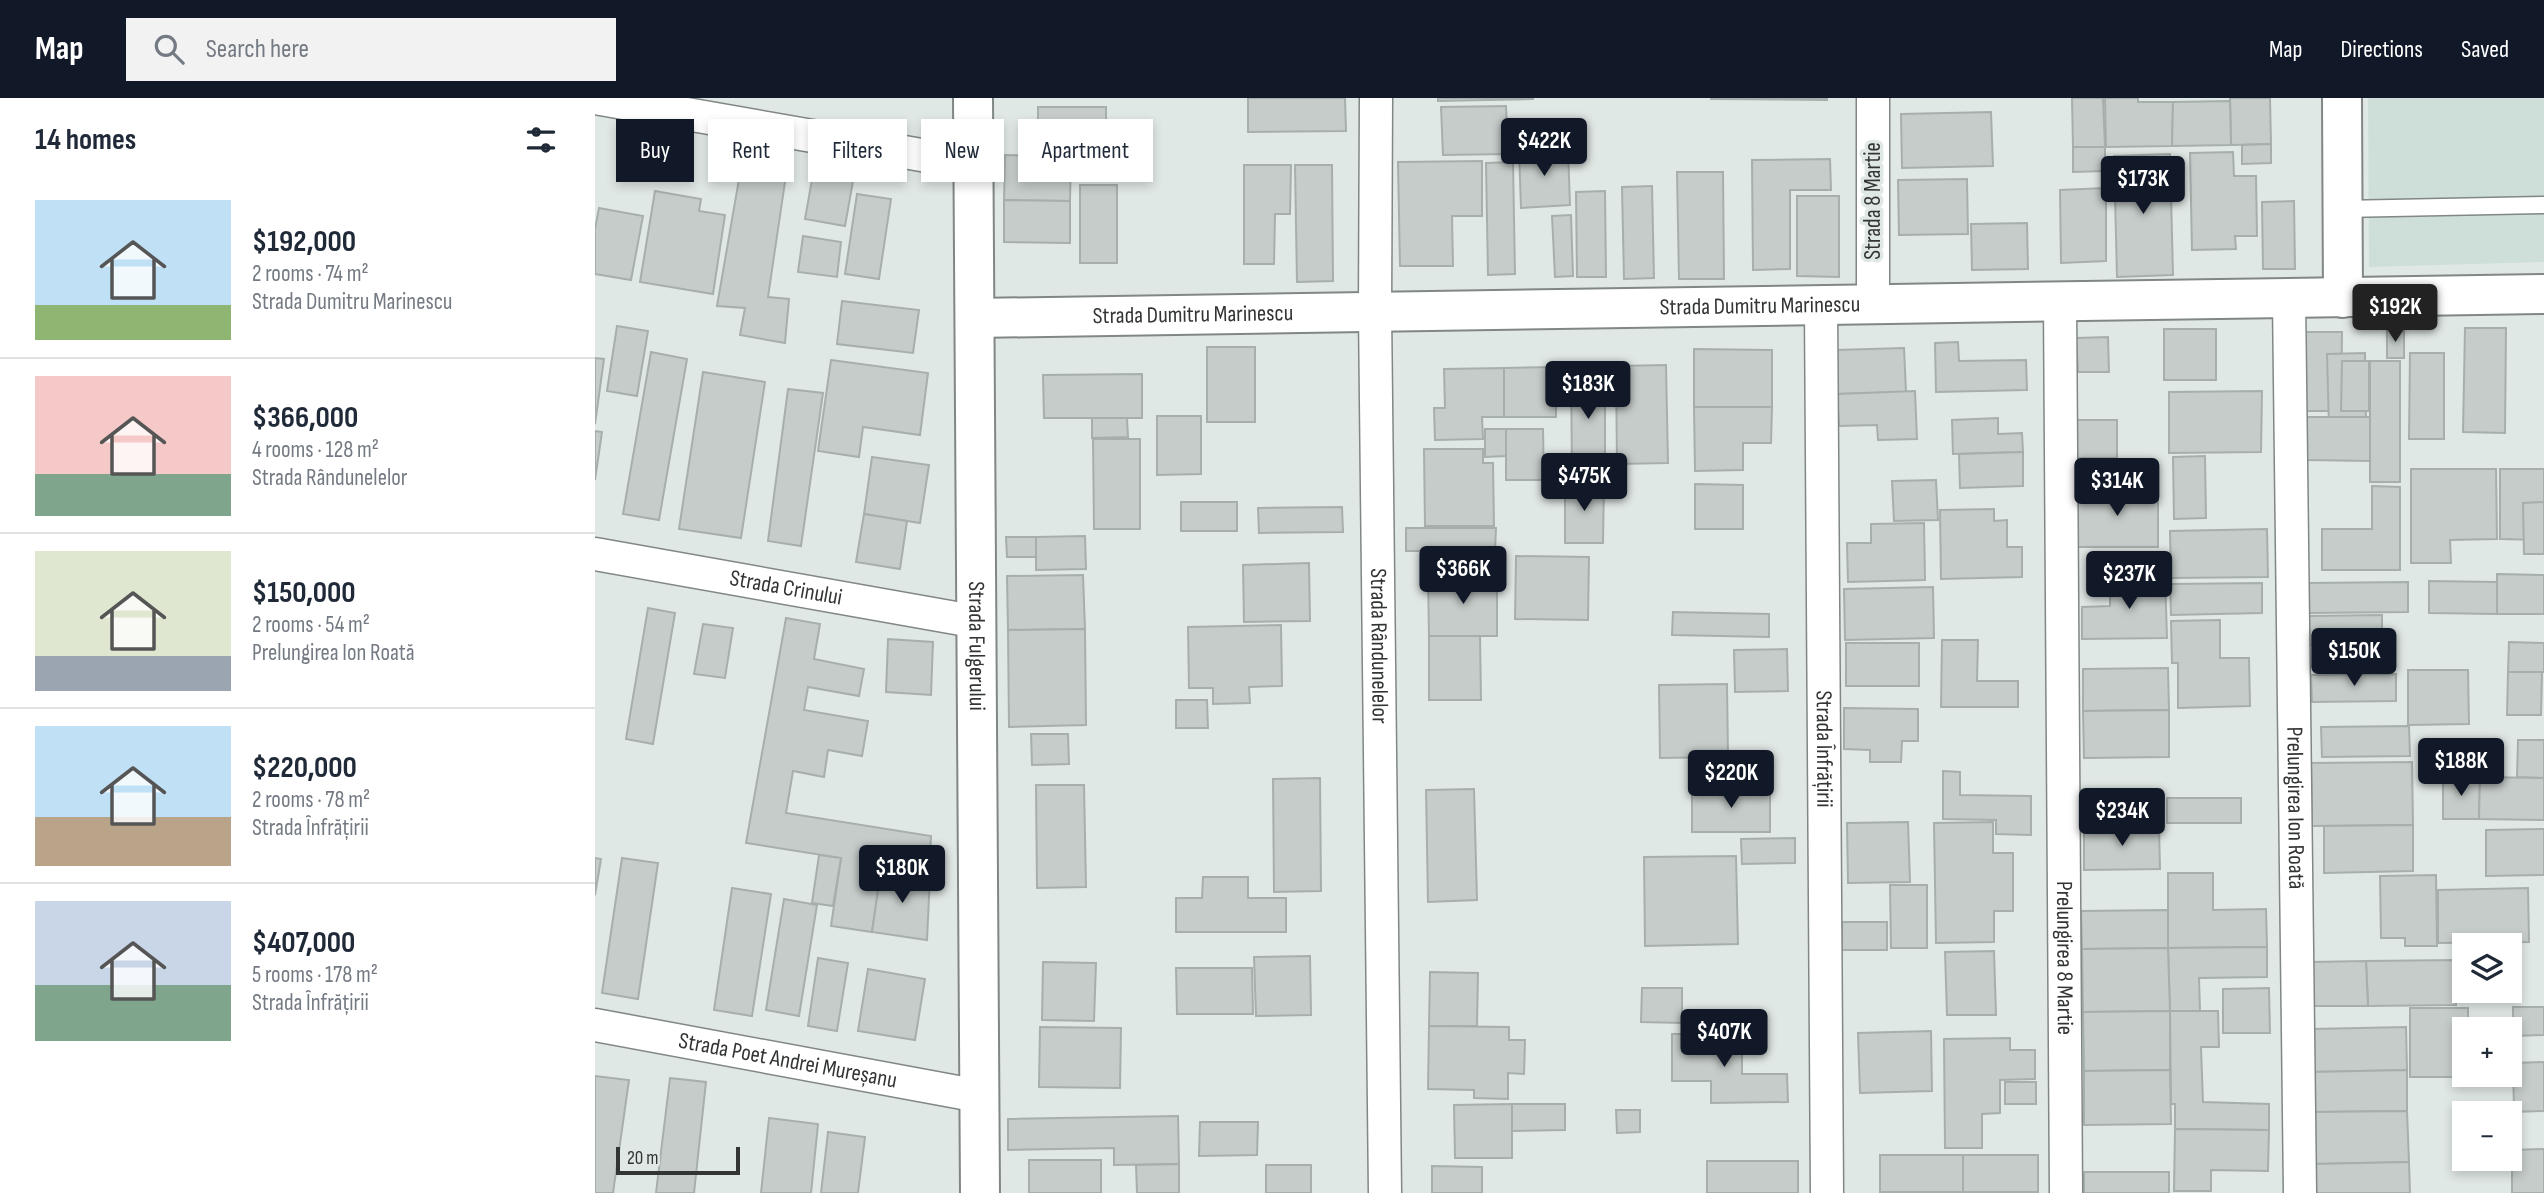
<!DOCTYPE html>
<meta charset="utf-8">
<style>
body{margin:0;font-family:"Sofia Sans Condensed",sans-serif;background:#f2f2f3;color:#1f2937;height:100vh;display:flex;flex-direction:column;font-size:26px;white-space:nowrap}
*{box-sizing:border-box;margin:0}
p{font-size:23px;color:#747a83}
.icon{flex:none;width:38px;height:38px;fill:none;stroke:currentColor;stroke-width:2;stroke-linecap:round;stroke-linejoin:round}
.map{position:relative;flex:1;overflow:hidden}
.drawer{display:flex;flex-direction:column;background:#fff;width:595px}
.drawer>*{flex:none}
.banner{position:absolute;left:21px;top:21px;width:665px;height:63px;display:flex;gap:14px}
.tools{position:absolute;left:1857px;top:835px;display:grid;gap:14px}
.tools a{display:grid;place-items:center;width:70px;height:70px;border-radius:0px;background:#fff;box-shadow:0 4px 10px #0003;font-size:35px}
.scale{position:absolute;left:21px;bottom:18px;width:124px;box-sizing:border-box;padding-left:7px;border:4px solid #323534;border-top:0;font-size:19px;line-height:24px;white-space:nowrap;color:#323534;-webkit-text-stroke:5px #e0e8e5;paint-order:stroke}
.price{position:absolute;translate:-50% -60px;padding:0 16px;border-radius:7px;background:#111827;color:#fff;font-size:23px;line-height:46px;filter:drop-shadow(0 2px 4px #0008)}
.price::after{content:'';position:absolute;left:50%;top:42px;width:21px;height:16px;margin-left:-10px;background:inherit;clip-path:polygon(0 0,100% 0,50% 100%)}
.price.current{background:#222;color:#fff}
ul{padding:0;list-style:none}
li{display:flex;align-items:center;gap:21px;height:175px;padding:0 35px}
li+li{border-top:2px solid #e0e1e3}
li span{display:grid;place-items:center;flex:none;width:196px;height:140px;border-radius:0px;color:#555}
li>.icon{margin-inline-start:auto}
span .icon{width:84px;height:84px;fill:#fffc;stroke-width:1}
li b{font-size:30px}
h2{display:flex;justify-content:space-between;align-items:center;height:84px;padding:0 35px;font-size:30px}
.pill{padding:0 24px;border-radius:0px;background:#fff;box-shadow:0 4px 10px #0003;font-size:24px;line-height:63px}
.pill.current{background:#111827;color:#fff}
header{display:flex;align-items:center;gap:42px;box-sizing:border-box;height:98px;padding:0 35px;background:#111827;color:#fff}
header strong{font-size:33px}
nav{display:flex;gap:38px;margin-inline-start:auto;font-size:24px}
.search{width:490px;height:63px;background:#f2f2f3;display:flex;align-items:center;gap:18px;box-sizing:border-box;padding:0 24px;border-radius:0px;color:#747a83;font-size:26px}
main{display:flex;flex:1;min-height:0}
.map>svg:first-child{display:block}
.built{fill:#ceded8}
.building{fill:#c5ccc9;stroke:#a7afac;stroke-width:2}
.lines{fill:none;stroke-linecap:round;stroke-linejoin:round}
.lane-casing{stroke:#808784;stroke-width:19}
.street-casing{stroke:#808784;stroke-width:35}
.secondary-casing{stroke:#808784;stroke-width:42}
.lane{stroke:#fff;stroke-width:16}
.street{stroke:#fff;stroke-width:32}
.secondary{stroke:#fff;stroke-width:38}
.labels{text-anchor:middle;dominant-baseline:central;stroke-width:7;stroke-linejoin:round;paint-order:stroke}
.street-label{font-size:23px;fill:#323534;stroke:#e0e8e5}
</style>
<header>
<strong>Map</strong>
<div class="search"><svg class="icon" aria-label="search" viewBox="0 0 24 24"><circle cx="10" cy="10" r="6"/><path d="M15 15l6 6"/></svg>Search here</div>
<nav><a>Map</a><a>Directions</a><a>Saved</a></nav>
</header>
<main>
<section class="drawer">
<h2>14 homes<svg class="icon" aria-label="filters" viewBox="0 0 24 24"><path d="M4 7h16M4 17h16"/><circle cx="9" cy="7" r="2"/><circle cx="15" cy="17" r="2"/></svg></h2>
<ul>
<li><span style="background:linear-gradient(#bfe0f5 75%,#8fb573 0)"><svg class="icon" aria-label="home" viewBox="0 0 24 24"><path d="M3 11l9-7 9 7M6 9v11h12V9"/></svg></span><div><b>$192,000</b><p>2 rooms · 74 m²</p><p>Strada Dumitru Marinescu</p></div></li>
<li><span style="background:linear-gradient(#f6c9c9 70%,#7fa58c 0)"><svg class="icon" aria-label="home" viewBox="0 0 24 24"><path d="M3 11l9-7 9 7M6 9v11h12V9"/></svg></span><div><b>$366,000</b><p>4 rooms · 128 m²</p><p>Strada Rândunelelor</p></div></li>
<li><span style="background:linear-gradient(#dfe7d0 75%,#9aa5b1 0)"><svg class="icon" aria-label="home" viewBox="0 0 24 24"><path d="M3 11l9-7 9 7M6 9v11h12V9"/></svg></span><div><b>$150,000</b><p>2 rooms · 54 m²</p><p>Prelungirea Ion Roată</p></div></li>
<li><span style="background:linear-gradient(#bfe0f5 65%,#b9a48a 0)"><svg class="icon" aria-label="home" viewBox="0 0 24 24"><path d="M3 11l9-7 9 7M6 9v11h12V9"/></svg></span><div><b>$220,000</b><p>2 rooms · 78 m²</p><p>Strada Înfrățirii</p></div></li>
<li><span style="background:linear-gradient(#c9d6e8 60%,#7fa58c 0)"><svg class="icon" aria-label="home" viewBox="0 0 24 24"><path d="M3 11l9-7 9 7M6 9v11h12V9"/></svg></span><div><b>$407,000</b><p>5 rooms · 178 m²</p><p>Strada Înfrățirii</p></div></li>
</ul>
</section>
<div class="map">
<svg width="1949" height="1095" viewBox="0 0 1949 1095">
<rect width="100%" height="100%" fill="#e0e8e5"/>
<!-- built -->
<polygon class="built" points="1773,0 1949,0 1949,164 1774,169"/>
<!-- building -->
<g class="building">
<polygon points="653,0 750,0 751,33 653,34"/>
<polygon points="843,0 938,0 938,1 843,3"/>
<polygon points="1116,0 1232,0 1232,2 1116,1"/>
<polygon points="1477,0 1508,0 1510,49 1478,49"/>
<polygon points="1510,0 1543,0 1543,4 1578,4 1577,48 1511,49"/>
<polygon points="1635,0 1675,0 1676,46 1636,47"/>
<polygon points="1635,3 1636,47 1577,48 1578,4"/>
<polygon points="911,8 913,56 848,57 846,9"/>
<polygon points="443,9 511,9 511,56 443,55"/>
<polygon points="1396,14 1398,68 1307,70 1306,16"/>
<polygon points="1676,46 1676,65 1647,66 1647,47"/>
<polygon points="1478,49 1510,49 1510,73 1478,74"/>
<polygon points="973,51 975,107 926,110 924,53"/>
<polygon points="1638,54 1639,78 1661,78 1662,138 1640,138 1641,151 1597,152 1595,55"/>
<polygon points="1575,56 1578,177 1522,179 1519,58"/>
<polygon points="410,57 476,58 475,103 409,102"/>
<polygon points="148,58 173,61 171,74 191,77 173,199 194,201 190,245 145,237 150,210 122,208"/>
<polygon points="1235,61 1236,92 1195,92 1195,171 1158,172 1157,62"/>
<polygon points="887,63 887,118 857,118 858,168 805,168 803,64"/>
<polygon points="918,64 920,176 893,177 891,65"/>
<polygon points="649,67 696,67 695,116 680,116 679,166 649,166"/>
<polygon points="700,67 737,67 738,183 702,184"/>
<polygon points="1082,74 1128,74 1129,181 1084,181"/>
<polygon points="218,76 258,83 250,128 210,121"/>
<polygon points="1372,81 1373,136 1304,137 1303,82"/>
<rect x="485" y="87" width="37" height="78"/>
<polygon points="1057,88 1059,180 1029,181 1027,89"/>
<polygon points="1511,90 1511,163 1466,165 1465,92"/>
<polygon points="60,93 106,101 104,113 130,117 118,196 45,184"/>
<polygon points="1010,93 1011,179 982,179 981,94"/>
<polygon points="262,96 296,101 284,181 250,176"/>
<polygon points="1202,98 1244,98 1244,179 1202,178"/>
<polygon points="409,102 475,103 475,145 409,144"/>
<polygon points="1699,103 1700,171 1668,171 1667,104"/>
<polygon points="4,110 48,118 36,182 0,176 0,131"/>
<polygon points="976,117 978,178 960,179 957,118"/>
<polygon points="1432,125 1433,171 1377,172 1376,126"/>
<polygon points="208,138 246,144 242,179 203,174"/>
<polygon points="247,203 324,212 318,255 242,246"/>
<polygon points="22,228 53,233 42,298 12,293"/>
<polygon points="1870,230 1911,230 1910,335 1868,334"/>
<rect x="1569" y="231" width="52" height="51"/>
<rect x="1792" y="231" width="17" height="29"/>
<polygon points="1710,234 1747,234 1746,313 1710,313"/>
<polygon points="1513,239 1514,274 1483,274 1481,240"/>
<polygon points="1363,244 1364,263 1431,262 1432,292 1341,294 1340,245"/>
<rect x="612" y="249" width="48" height="75"/>
<polygon points="1309,250 1311,294 1242,296 1241,252"/>
<polygon points="1099,251 1177,252 1177,309 1099,309"/>
<polygon points="56,254 92,261 64,422 28,416"/>
<polygon points="1770,255 1771,328 1734,329 1732,256"/>
<polygon points="1815,255 1849,255 1849,341 1814,341"/>
<polygon points="0,260 9,261 0,326"/>
<polygon points="236,262 333,275 325,337 268,329 264,359 223,353"/>
<polygon points="1747,263 1774,263 1774,313 1746,313"/>
<rect x="1775" y="263" width="30" height="121"/>
<polygon points="1071,267 1073,365 1022,366 1021,268"/>
<polygon points="961,269 961,319 909,319 909,270"/>
<polygon points="909,270 909,319 887,319 888,341 840,342 839,310 850,310 849,271"/>
<polygon points="976,273 1010,273 1010,373 977,373"/>
<polygon points="108,274 170,284 146,440 84,431"/>
<polygon points="547,276 547,320 449,320 448,277"/>
<polygon points="193,291 228,295 206,448 173,443"/>
<polygon points="1320,293 1322,341 1283,342 1282,327 1244,328 1242,296"/>
<polygon points="1667,293 1666,354 1574,355 1574,294"/>
<polygon points="1099,309 1177,309 1176,345 1148,345 1148,372 1100,373"/>
<polygon points="562,318 606,318 606,376 562,377"/>
<polygon points="1712,319 1775,319 1775,363 1712,362"/>
<polygon points="497,320 532,320 533,339 497,340"/>
<polygon points="1403,320 1403,336 1427,335 1428,354 1358,356 1357,322"/>
<polygon points="1480,322 1522,322 1522,360 1479,360"/>
<polygon points="890,331 911,331 911,358 890,359"/>
<polygon points="911,331 948,331 949,382 911,382"/>
<polygon points="0,333 7,334 0,382"/>
<polygon points="498,341 545,341 545,431 499,431"/>
<polygon points="829,351 888,351 888,365 898,365 899,428 830,428"/>
<polygon points="1428,354 1428,388 1365,390 1364,356"/>
<polygon points="1610,358 1611,420 1579,421 1578,359"/>
<polygon points="277,359 334,367 325,425 269,416"/>
<polygon points="1816,371 1901,371 1902,441 1855,442 1856,465 1816,465"/>
<polygon points="1905,371 1949,371 1949,442 1905,441"/>
<polygon points="1341,382 1343,422 1299,423 1297,383"/>
<polygon points="970,385 1009,385 1008,445 970,445"/>
<polygon points="1100,386 1148,387 1148,431 1100,431"/>
<polygon points="1777,388 1805,389 1805,472 1727,472 1727,431 1777,431"/>
<polygon points="1481,391 1563,392 1563,449 1481,449"/>
<rect x="586" y="404" width="56" height="29"/>
<polygon points="1949,404 1949,456 1929,456 1928,405"/>
<polygon points="747,409 748,434 664,435 663,410"/>
<polygon points="1399,411 1399,423 1412,422 1412,449 1427,449 1427,479 1346,481 1345,412"/>
<polygon points="269,416 312,423 305,471 261,464"/>
<polygon points="1329,425 1330,482 1253,484 1252,445 1276,445 1276,426"/>
<polygon points="811,430 901,430 900,453 811,453"/>
<polygon points="1672,431 1673,479 1576,480 1575,433"/>
<polygon points="490,438 491,471 441,472 441,439"/>
<polygon points="411,439 441,439 441,459 412,459"/>
<polygon points="921,458 994,459 993,522 920,521"/>
<polygon points="714,465 715,523 649,524 648,467"/>
<polygon points="1902,476 1949,477 1949,516 1902,516"/>
<polygon points="488,477 490,531 413,532 412,478"/>
<polygon points="1570,478 1572,540 1487,541 1487,509 1515,508 1515,479"/>
<polygon points="833,479 902,479 902,538 834,538"/>
<polygon points="1834,483 1902,484 1902,516 1834,515"/>
<polygon points="1813,484 1813,514 1714,515 1714,485"/>
<polygon points="1667,485 1667,515 1576,517 1575,486"/>
<polygon points="1338,489 1339,540 1250,542 1249,491"/>
<polygon points="53,510 80,515 58,646 31,641"/>
<polygon points="1078,514 1174,516 1174,539 1077,537"/>
<polygon points="1787,517 1787,546 1714,547 1713,518"/>
<polygon points="191,520 225,526 219,561 269,571 264,598 213,589 209,612 273,623 267,658 233,652 229,679 198,673 191,715 336,738 334,774 287,767 277,834 236,828 246,760 151,745"/>
<polygon points="1625,522 1625,560 1654,560 1655,608 1583,610 1583,565 1577,565 1576,523"/>
<polygon points="108,526 138,530 130,580 99,576"/>
<polygon points="686,527 687,588 654,589 655,605 618,606 618,590 594,590 593,529"/>
<polygon points="490,531 491,627 414,629 413,532"/>
<polygon points="834,538 885,538 886,602 834,602"/>
<polygon points="293,541 338,544 336,597 291,594"/>
<polygon points="1347,542 1383,542 1382,583 1423,583 1423,609 1346,609"/>
<polygon points="1914,544 1949,545 1949,574 1913,574"/>
<rect x="1251" y="545" width="73" height="43"/>
<polygon points="1192,551 1193,593 1140,594 1139,552"/>
<polygon points="1573,570 1574,612 1488,613 1488,571"/>
<polygon points="1813,572 1873,572 1874,626 1813,627"/>
<polygon points="1913,574 1947,574 1946,617 1912,617"/>
<polygon points="1801,576 1801,603 1717,604 1716,577"/>
<polygon points="1132,586 1133,659 1065,660 1064,587"/>
<polygon points="581,602 612,602 613,630 581,630"/>
<polygon points="1249,610 1323,611 1323,643 1307,643 1306,664 1275,664 1275,652 1249,651"/>
<polygon points="1574,612 1574,659 1489,660 1488,613"/>
<polygon points="1814,628 1815,658 1727,659 1726,629"/>
<polygon points="436,636 473,636 474,666 437,667"/>
<polygon points="1923,642 1949,642 1949,680 1922,679"/>
<polygon points="1817,664 1818,727 1717,728 1716,665"/>
<polygon points="1348,673 1365,674 1365,697 1436,698 1436,737 1401,736 1401,722 1348,721"/>
<polygon points="1848,678 1885,679 1884,721 1848,721"/>
<polygon points="1885,679 1949,680 1949,722 1884,721"/>
<polygon points="725,680 726,793 679,794 678,681"/>
<polygon points="441,687 489,687 491,789 442,790"/>
<rect x="1097" y="690" width="78" height="44"/>
<polygon points="879,691 882,802 833,804 831,692"/>
<polygon points="1564,692 1564,729 1489,729 1488,693"/>
<rect x="1572" y="700" width="74" height="25"/>
<polygon points="1313,724 1315,784 1253,785 1252,725"/>
<polygon points="1398,724 1398,755 1418,755 1418,813 1399,813 1399,844 1341,845 1339,725"/>
<polygon points="1818,727 1818,773 1729,775 1729,728"/>
<polygon points="1489,729 1564,729 1565,771 1489,772"/>
<polygon points="1949,731 1949,777 1891,778 1891,732"/>
<polygon points="1200,740 1200,765 1147,766 1146,741"/>
<polygon points="224,757 246,760 238,808 217,805"/>
<polygon points="1141,758 1143,846 1050,848 1049,759"/>
<polygon points="0,760 6,761 0,797"/>
<polygon points="27,760 63,765 43,901 7,895"/>
<polygon points="286,771 335,778 332,842 277,834"/>
<polygon points="1573,775 1618,775 1618,812 1671,811 1672,849 1573,850"/>
<polygon points="1841,777 1842,848 1810,848 1810,840 1786,840 1785,778"/>
<polygon points="608,779 653,779 653,800 691,800 691,834 581,834 581,800 607,800"/>
<polygon points="1295,787 1332,787 1332,850 1296,850"/>
<polygon points="137,790 176,796 157,918 119,912"/>
<polygon points="1933,790 1934,844 1843,845 1843,792"/>
<polygon points="189,801 222,807 204,918 171,912"/>
<polygon points="1573,812 1573,850 1487,851 1486,813"/>
<rect x="1247" y="824" width="45" height="28"/>
<polygon points="1672,849 1672,879 1604,880 1605,913 1575,913 1573,850"/>
<polygon points="1573,850 1575,913 1488,914 1487,851"/>
<polygon points="1399,853 1401,917 1352,917 1350,854"/>
<polygon points="715,858 716,917 661,918 659,859"/>
<polygon points="223,860 253,865 242,933 213,928"/>
<polygon points="1861,862 1861,907 1773,908 1771,863"/>
<polygon points="1771,863 1773,908 1716,908 1715,864"/>
<polygon points="448,864 501,865 499,923 447,922"/>
<polygon points="581,870 657,870 658,916 582,916"/>
<polygon points="273,871 330,881 320,942 263,933"/>
<polygon points="835,874 883,875 882,928 834,928"/>
<polygon points="1047,890 1087,890 1087,925 1046,924"/>
<polygon points="1674,890 1675,935 1628,935 1628,891"/>
<polygon points="1918,909 1949,909 1949,937 1918,938"/>
<polygon points="1815,910 1873,910 1873,931 1869,931 1869,976 1873,976 1873,979 1815,979"/>
<polygon points="1575,913 1623,913 1624,949 1606,949 1608,1004 1674,1006 1674,1032 1580,1031 1580,1006 1576,1006"/>
<polygon points="1575,913 1575,972 1489,973 1488,914"/>
<polygon points="834,928 914,929 914,942 930,942 929,976 913,975 913,1001 879,1000 879,992 833,991"/>
<polygon points="445,929 526,930 525,990 444,989"/>
<polygon points="1811,929 1812,972 1717,974 1717,931"/>
<polygon points="1336,933 1337,993 1265,995 1263,935"/>
<polygon points="1077,936 1147,936 1147,976 1192,976 1193,1004 1116,1005 1116,983 1077,983"/>
<polygon points="1415,940 1415,952 1440,952 1440,981 1405,982 1405,1015 1387,1016 1387,1050 1350,1050 1349,941"/>
<polygon points="1949,964 1949,1013 1919,1014 1918,965"/>
<polygon points="1575,972 1576,1026 1489,1027 1489,973"/>
<polygon points="1812,972 1812,1013 1718,1014 1717,974"/>
<polygon points="0,978 34,982 18,1095 0,1095"/>
<polygon points="75,980 111,984 99,1095 61,1095"/>
<rect x="1410" y="984" width="31" height="22"/>
<polygon points="917,1006 970,1006 970,1032 917,1033"/>
<polygon points="917,1006 917,1060 860,1060 859,1007"/>
<polygon points="1021,1012 1045,1012 1045,1034 1022,1035"/>
<polygon points="1812,1013 1814,1064 1719,1066 1718,1014"/>
<polygon points="583,1018 584,1066 519,1067 519,1050 413,1052 413,1021"/>
<polygon points="174,1020 223,1026 216,1095 166,1095"/>
<polygon points="605,1024 663,1024 662,1057 604,1058"/>
<polygon points="1580,1031 1674,1032 1673,1073 1616,1072 1616,1093 1579,1093"/>
<polygon points="233,1034 270,1039 263,1095 226,1095"/>
<polygon points="1949,1051 1949,1095 1917,1095 1917,1052"/>
<rect x="1285" y="1057" width="83" height="37"/>
<rect x="1368" y="1057" width="75" height="37"/>
<rect x="434" y="1062" width="72" height="33"/>
<rect x="1112" y="1063" width="91" height="32"/>
<polygon points="1814,1064 1815,1095 1720,1095 1719,1066"/>
<polygon points="584,1066 584,1095 542,1095 541,1067"/>
<rect x="671" y="1067" width="45" height="28"/>
<polygon points="837,1068 887,1069 887,1095 837,1095"/>
<rect x="1489" y="1074" width="85" height="21"/>
</g>
<g class="lines">
<!-- lane casing -->
<g class="lane-casing">
<polyline id="lane" points="1747,111 1949,107"/>
</g>
<!-- street casing -->
<g class="street-casing">
<g id="street">
<polyline points="0,0 378,66"/>
<path id="s1" d="M781 0 780 214 790 1095"/>
<polyline points="1278,0 1278,207"/>
<path id="s2" d="M1694 201 1705 1095"/>
<path id="s3" d="M1465 204 1471 1095"/>
<path id="s4" d="M1226 208 1232 1095"/>
<path id="s5" d="M0 456 383 524"/>
<path id="s6" d="M0 927 384 998"/>
</g>
</g>
<!-- secondary casing -->
<g class="secondary-casing">
<g id="secondary">
<path id="s7" d="M378 0 385 1095"/>
<polyline points="1747,0 1748,200"/>
<path id="s8" d="M381 220 1949 196"/>
</g>
</g>
<!-- lane -->
<use href="#lane" class="lane"/>
<!-- street -->
<use href="#street" class="street"/>
<!-- secondary -->
<use href="#secondary" class="secondary"/>
</g>
<g class="labels">
<!-- street labels -->
<g class="street-label">
<text transform="translate(1278 103) rotate(-90)">Strada 8 Martie</text>
<text stroke="none"><textPath href="#s8" startOffset="784">Strada Dumitru Marinescu</textPath></text>
<text stroke="none"><textPath href="#s8" startOffset="217">Strada Dumitru Marinescu</textPath></text>
<text stroke="none"><textPath href="#s5" startOffset="194">Strada Crinului</textPath></text>
<text stroke="none"><textPath href="#s7" startOffset="548">Strada Fulgerului</textPath></text>
<text stroke="none"><textPath href="#s1" startOffset="548">Strada Rândunelelor</textPath></text>
<text stroke="none"><textPath href="#s4" startOffset="443">Strada Înfrățirii</textPath></text>
<text stroke="none"><textPath href="#s2" startOffset="509">Prelungirea Ion Roată</textPath></text>
<text stroke="none"><textPath href="#s3" startOffset="656">Prelungirea 8 Martie</textPath></text>
<text stroke="none"><textPath href="#s6" startOffset="196">Strada Poet Andrei Mureșanu</textPath></text>
</g>
</g>
</svg>
<div class="tools">
<a><svg class="icon" aria-label="layers" viewBox="0 0 24 24"><path d="M12 4l9 5-9 5-9-5zM3 14l9 5 9-5"/></svg></a>
<a>+</a>
<a>−</a>
</div>
<div class="scale">20 m</div>
<b class="price" style="left:949px;top:80px">$422K</b>
<b class="price" style="left:1548px;top:118px">$173K</b>
<b class="price current" style="left:1800px;top:246px">$192K</b>
<b class="price" style="left:993px;top:323px">$183K</b>
<b class="price" style="left:989px;top:415px">$475K</b>
<b class="price" style="left:1522px;top:420px">$314K</b>
<b class="price" style="left:868px;top:508px">$366K</b>
<b class="price" style="left:1534px;top:513px">$237K</b>
<b class="price" style="left:1759px;top:590px">$150K</b>
<b class="price" style="left:1866px;top:700px">$188K</b>
<b class="price" style="left:1136px;top:712px">$220K</b>
<b class="price" style="left:1527px;top:750px">$234K</b>
<b class="price" style="left:307px;top:807px">$180K</b>
<b class="price" style="left:1129px;top:971px">$407K</b>
<div class="banner">
<a class="pill current">Buy</a>
<a class="pill">Rent</a>
<a class="pill">Filters</a>
<a class="pill">New</a>
<a class="pill">Apartment</a>
</div>
</div>
</main>
